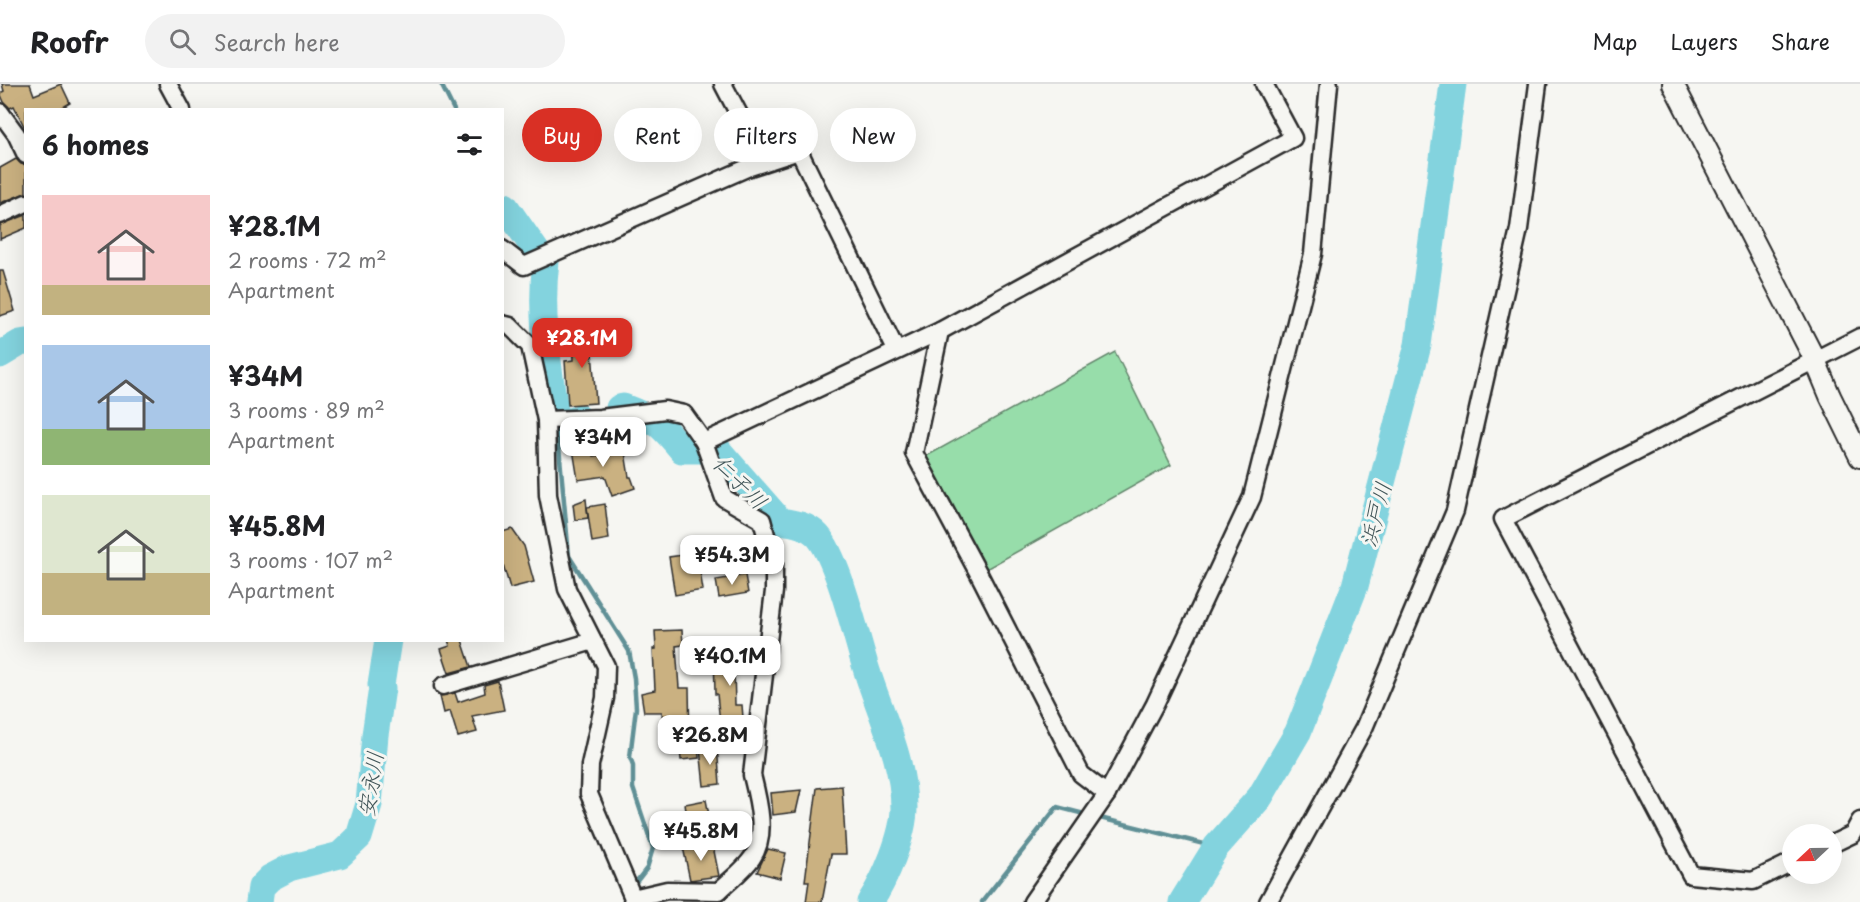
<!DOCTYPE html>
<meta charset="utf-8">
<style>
body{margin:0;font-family:"Playpen Sans","Klee One",sans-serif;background:#f2f2f2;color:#202124;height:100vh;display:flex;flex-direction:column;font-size:22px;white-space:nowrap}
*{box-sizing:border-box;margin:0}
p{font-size:20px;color:#757577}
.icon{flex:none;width:33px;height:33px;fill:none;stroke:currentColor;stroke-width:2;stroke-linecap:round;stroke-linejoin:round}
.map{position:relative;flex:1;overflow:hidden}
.drawer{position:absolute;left:24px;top:24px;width:480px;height:534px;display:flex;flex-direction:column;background:#fff;border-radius:0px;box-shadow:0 6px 24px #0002}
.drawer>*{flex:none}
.guide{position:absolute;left:522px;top:24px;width:570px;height:54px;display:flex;gap:12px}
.needle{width:39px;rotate:248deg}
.controls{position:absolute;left:1782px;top:740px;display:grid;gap:12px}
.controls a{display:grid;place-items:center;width:60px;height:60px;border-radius:50%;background:#fff;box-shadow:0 6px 24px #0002;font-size:30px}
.price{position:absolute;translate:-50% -51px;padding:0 14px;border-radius:12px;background:#fff;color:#222;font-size:20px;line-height:39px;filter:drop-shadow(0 2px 3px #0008)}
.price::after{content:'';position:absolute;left:50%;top:36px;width:18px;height:14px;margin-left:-9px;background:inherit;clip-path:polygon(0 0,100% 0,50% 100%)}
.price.on{background:#d93025;color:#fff}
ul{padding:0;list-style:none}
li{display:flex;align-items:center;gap:18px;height:150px;padding:0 18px}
li span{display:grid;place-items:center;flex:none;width:168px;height:120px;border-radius:0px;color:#555}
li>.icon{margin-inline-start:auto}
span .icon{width:72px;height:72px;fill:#fffc;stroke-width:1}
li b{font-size:26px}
h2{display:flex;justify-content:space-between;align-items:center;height:72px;padding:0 18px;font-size:26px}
.pill{padding:0 21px;border-radius:27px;background:#fff;box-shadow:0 6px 24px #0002;font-size:21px;line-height:54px}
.pill.on{background:#d93025;color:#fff}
header{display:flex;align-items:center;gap:36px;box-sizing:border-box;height:84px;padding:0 30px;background:#fff;border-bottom:2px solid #e0e0e0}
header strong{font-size:28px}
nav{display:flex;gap:33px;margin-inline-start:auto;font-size:21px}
.search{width:420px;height:54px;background:#f2f2f2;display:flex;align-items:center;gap:15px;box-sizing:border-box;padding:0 21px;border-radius:33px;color:#757577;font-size:22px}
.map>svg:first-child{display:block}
.green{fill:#97ddaa;stroke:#61846a;stroke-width:1.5}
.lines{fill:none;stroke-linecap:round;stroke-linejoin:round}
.stream{stroke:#609096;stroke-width:4.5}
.river{stroke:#83d3de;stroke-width:27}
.building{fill:#cab181;stroke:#2b2b2b;stroke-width:1.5}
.minor-casing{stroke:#2b2b2b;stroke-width:21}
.tertiary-casing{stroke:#2b2b2b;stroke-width:24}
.minor{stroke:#f6f6f2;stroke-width:16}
.tertiary{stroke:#f6f6f2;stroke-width:20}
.labels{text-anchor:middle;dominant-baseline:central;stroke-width:6;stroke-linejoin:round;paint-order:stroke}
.water-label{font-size:22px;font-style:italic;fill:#415558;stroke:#f6f6f2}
</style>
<header>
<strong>Roofr</strong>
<div class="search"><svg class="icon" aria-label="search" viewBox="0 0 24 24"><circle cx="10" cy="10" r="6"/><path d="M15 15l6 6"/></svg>Search here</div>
<nav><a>Map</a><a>Layers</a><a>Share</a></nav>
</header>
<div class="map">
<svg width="1860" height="818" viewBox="0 0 1860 818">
<rect width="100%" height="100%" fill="#f6f6f2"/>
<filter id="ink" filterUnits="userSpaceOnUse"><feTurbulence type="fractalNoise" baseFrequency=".0167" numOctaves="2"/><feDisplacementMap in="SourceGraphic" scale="12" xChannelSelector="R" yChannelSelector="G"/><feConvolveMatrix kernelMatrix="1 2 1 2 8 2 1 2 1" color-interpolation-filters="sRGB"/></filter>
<g filter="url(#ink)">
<!-- green -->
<polygon class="green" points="1115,268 1171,381 986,485 923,374"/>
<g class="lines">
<!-- stream -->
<g class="stream">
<polyline points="441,0 454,26"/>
<polyline points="502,116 505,122"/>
<polyline points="557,341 569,472 629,567 634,594 636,624 630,673 633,681 633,704 653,764 647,784 633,802"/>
<polyline points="1096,733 1216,763"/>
<polyline points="982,818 1057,723 1088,731"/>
</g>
<!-- river -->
<g class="river">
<path d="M505 122 537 168 546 177C539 232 549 286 557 341L579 334"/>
<polyline points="0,271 20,259 26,258"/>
<path d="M619 324 623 323C655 335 660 339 682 366H718L780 437C794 439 808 441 818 452 838 475 856 552 866 584 880 630 904 675 904 724 904 751 885 796 870 818"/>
<polyline points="259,818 261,803 270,794 289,784 340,771 359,753 369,720 375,651 382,604 381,601 388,556"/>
<polyline points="1182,818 1216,763 1260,713 1298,648 1355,502 1418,261 1453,0"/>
</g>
</g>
<!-- building -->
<g class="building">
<polygon points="2,0 30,0 34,11 61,0 70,19 58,26 26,26 26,46 14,22 10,24 4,18 0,9 4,7"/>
<polygon points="16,75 21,80 26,81 26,109 0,119 0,84"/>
<polygon points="26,131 26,144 0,155 0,141"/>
<polygon points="0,187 3,187 15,227 0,232"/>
<polygon points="599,247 599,267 592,267 596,319 568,321 565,277 574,276 573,248"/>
<polygon points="591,357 593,372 625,368 629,393 631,393 635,404 612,412 605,392 578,396 572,359"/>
<polygon points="586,415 588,434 575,436 573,420"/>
<polygon points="605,420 609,455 592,458 587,423"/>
<polygon points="512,445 524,462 534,498 510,504 502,477 502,448"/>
<polygon points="697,469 703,506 675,511 669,473"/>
<polygon points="745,491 748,509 719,514 716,496"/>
<polygon points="682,546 683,561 676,562 679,604 689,604 690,658 698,658 699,674 681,676 678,645 663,646 662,628 644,628 641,609 655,606 653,565 656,565 655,547"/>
<polygon points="448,556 462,556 471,583 449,589 441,565 450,562"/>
<polygon points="752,566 752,585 734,585 735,621 742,621 744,646 721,648 717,610 715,610 714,567"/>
<polygon points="498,597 504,626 472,632 477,648 458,653 450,627 444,629 440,612 455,609 458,618 485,609 484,601"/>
<polygon points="717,662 720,700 704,702 700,664"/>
<polygon points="842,702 846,770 831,770 822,818 806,818 809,797 805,797 817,704"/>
<polygon points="801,706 796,728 773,731 771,709"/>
<polygon points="706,716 710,736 688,740 685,720"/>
<polygon points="713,762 719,792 690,796 683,763"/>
<polygon points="768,765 786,769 780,794 757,788"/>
</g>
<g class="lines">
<!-- minor casing -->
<g class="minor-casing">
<g id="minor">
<polyline points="168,0 182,26"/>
<polyline points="723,0 764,78"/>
<polyline points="0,28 16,50 26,71"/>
<polyline points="0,131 26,119"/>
<polyline points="502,165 524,182 747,84 799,67 896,266"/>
<polyline points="502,240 510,242 530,262 546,336 548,411 567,505 606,582 605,614 590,681 589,710 633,814 632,818"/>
<polyline points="940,247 914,369 980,492 1081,690 1107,710"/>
<path d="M546 336 600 334 665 326 684 330 704 358 724 414 762 436 774 481V507L752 691C758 715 768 752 752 774 744 786 730 796 719 807L667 806 633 814"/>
<polyline points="704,358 940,247 1293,54 1264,0"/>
<polyline points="443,602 593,557"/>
<polyline points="1832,760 1853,750 1860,737"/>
<polyline points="1792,778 1753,797 1691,791 1503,435 1860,253"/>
<polyline points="1032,818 1107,710 1155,620 1252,413 1313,170 1329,0"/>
<polyline points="1268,818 1364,644 1455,427 1519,145 1538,0"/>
</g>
</g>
<!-- tertiary casing -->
<g class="tertiary-casing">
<polyline id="tertiary" points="1673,0 1815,276 1830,312 1860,373"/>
</g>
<!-- minor -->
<use href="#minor" class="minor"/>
<!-- tertiary -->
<use href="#tertiary" class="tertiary"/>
</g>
</g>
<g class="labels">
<!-- water labels -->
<g class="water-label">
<text transform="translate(741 397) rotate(45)">仁子川</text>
<text transform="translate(1374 430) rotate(-75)">浜戸川</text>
<text transform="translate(369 700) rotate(-81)">安永川</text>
</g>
</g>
</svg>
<div class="controls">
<a><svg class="needle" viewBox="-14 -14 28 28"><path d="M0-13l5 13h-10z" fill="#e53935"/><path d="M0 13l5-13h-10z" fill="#757577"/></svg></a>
</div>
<b class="price on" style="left:582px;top:285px">¥28.1M</b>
<b class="price" style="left:603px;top:384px">¥34M</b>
<b class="price" style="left:732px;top:502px">¥54.3M</b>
<b class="price" style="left:730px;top:603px">¥40.1M</b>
<b class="price" style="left:710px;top:682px">¥26.8M</b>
<b class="price" style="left:701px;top:778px">¥45.8M</b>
<div class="guide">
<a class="pill on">Buy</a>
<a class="pill">Rent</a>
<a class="pill">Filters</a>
<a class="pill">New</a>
</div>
<section class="drawer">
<h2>6 homes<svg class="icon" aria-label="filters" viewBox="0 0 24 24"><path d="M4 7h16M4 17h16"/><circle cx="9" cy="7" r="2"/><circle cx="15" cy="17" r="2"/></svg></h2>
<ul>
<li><span style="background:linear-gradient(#f6c9c9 75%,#c2b280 0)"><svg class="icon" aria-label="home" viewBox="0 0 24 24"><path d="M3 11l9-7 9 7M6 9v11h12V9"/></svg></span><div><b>¥28.1M</b><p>2 rooms · 72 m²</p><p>Apartment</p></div></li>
<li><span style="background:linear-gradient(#a9c7e8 70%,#8fb573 0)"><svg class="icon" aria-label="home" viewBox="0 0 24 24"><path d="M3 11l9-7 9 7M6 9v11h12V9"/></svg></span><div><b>¥34M</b><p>3 rooms · 89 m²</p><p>Apartment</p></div></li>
<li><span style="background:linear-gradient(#dfe7d0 65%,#c2b280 0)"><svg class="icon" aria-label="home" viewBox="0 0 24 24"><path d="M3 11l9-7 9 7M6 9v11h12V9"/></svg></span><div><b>¥45.8M</b><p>3 rooms · 107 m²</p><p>Apartment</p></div></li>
</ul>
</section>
</div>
